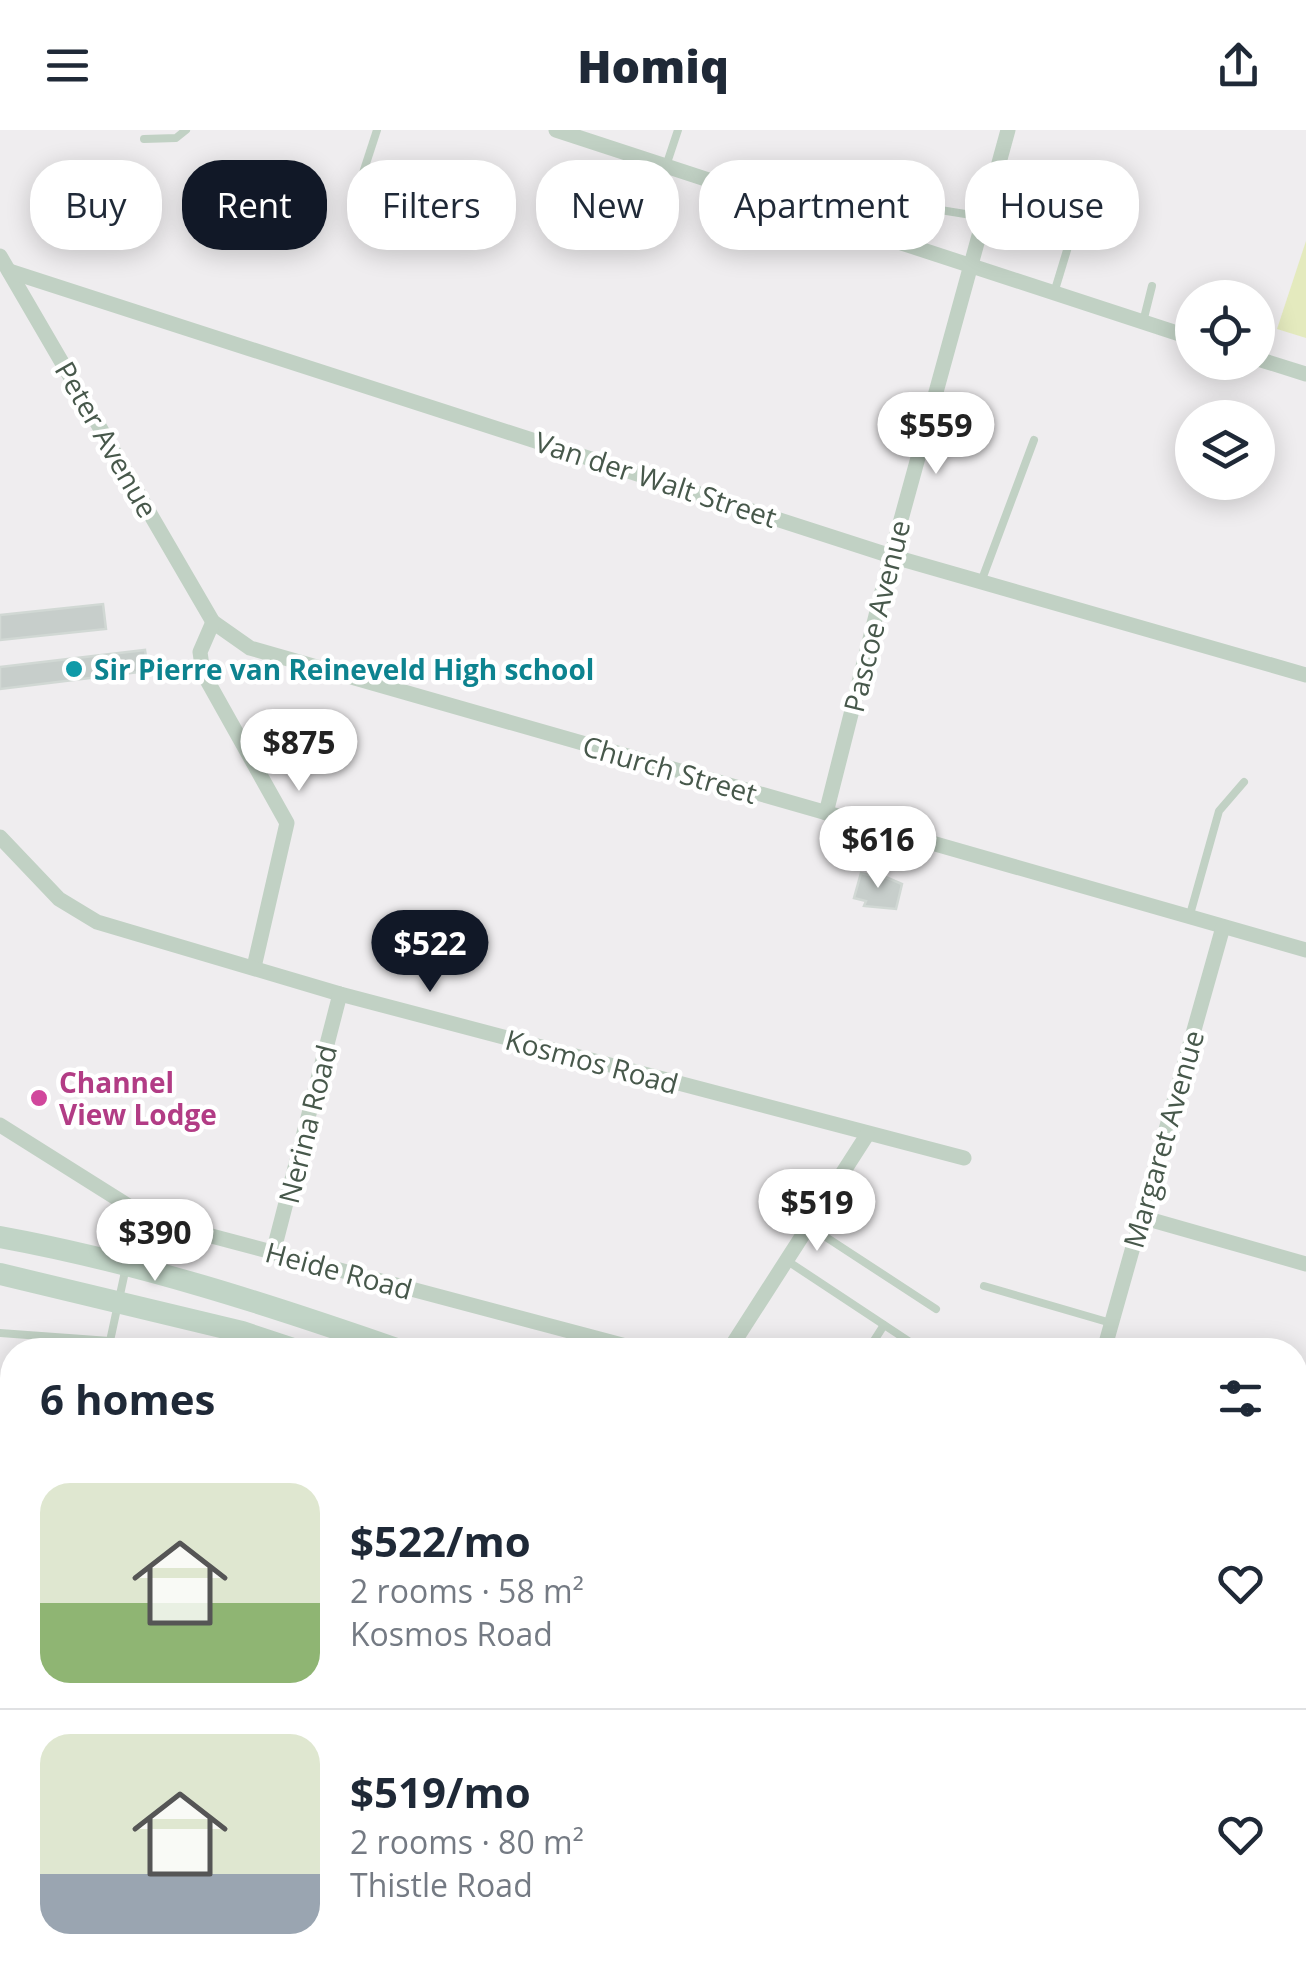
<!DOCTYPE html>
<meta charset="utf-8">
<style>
body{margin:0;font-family:"Open Sans",sans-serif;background:#f6f6f7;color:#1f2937;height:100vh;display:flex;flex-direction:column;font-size:38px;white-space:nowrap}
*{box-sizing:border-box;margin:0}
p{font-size:32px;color:#747a83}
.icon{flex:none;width:55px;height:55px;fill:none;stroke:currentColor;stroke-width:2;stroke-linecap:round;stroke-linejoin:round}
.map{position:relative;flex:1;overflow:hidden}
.sheet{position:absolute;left:0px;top:1208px;width:1308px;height:642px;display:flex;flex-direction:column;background:#fff;border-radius:40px 40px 0 0;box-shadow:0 5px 25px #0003}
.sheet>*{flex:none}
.hud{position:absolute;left:30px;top:30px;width:1248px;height:90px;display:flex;gap:20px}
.controls{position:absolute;left:1175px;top:150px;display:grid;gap:20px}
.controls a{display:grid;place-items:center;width:100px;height:100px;border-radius:50%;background:#fff;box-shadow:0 5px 25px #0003;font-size:50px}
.price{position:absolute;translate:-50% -85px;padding:0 22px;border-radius:35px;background:#fff;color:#222;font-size:32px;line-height:65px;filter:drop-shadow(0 2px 5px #0008)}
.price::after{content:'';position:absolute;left:50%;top:60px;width:30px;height:22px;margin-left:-15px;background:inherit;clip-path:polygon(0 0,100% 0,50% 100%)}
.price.on{background:#111827;color:#fff}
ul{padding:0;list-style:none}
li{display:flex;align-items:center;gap:30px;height:250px;padding:0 40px}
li+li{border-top:2px solid #e0e1e3}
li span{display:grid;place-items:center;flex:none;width:280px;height:200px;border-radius:30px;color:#555}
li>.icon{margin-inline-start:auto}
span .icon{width:120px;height:120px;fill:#fffc;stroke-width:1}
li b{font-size:42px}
h2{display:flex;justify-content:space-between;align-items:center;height:120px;padding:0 40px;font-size:42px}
.tag{padding:0 35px;border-radius:40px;background:#fff;box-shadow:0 5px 25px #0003;font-size:35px;line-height:90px}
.tag.on{background:#111827;color:#fff}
header{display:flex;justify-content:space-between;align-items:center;height:130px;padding:0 40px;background:#fff;font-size:45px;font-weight:800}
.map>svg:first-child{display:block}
.green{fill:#e4eabe}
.building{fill:#c7cecb;stroke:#d1d8d4;stroke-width:2.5}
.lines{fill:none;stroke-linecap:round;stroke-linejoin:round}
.path{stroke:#b1c579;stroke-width:2.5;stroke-dasharray:8 5;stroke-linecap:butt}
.service{stroke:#c1d1c4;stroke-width:8}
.minor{stroke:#c1d1c4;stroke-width:15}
.tertiary{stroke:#c1d1c4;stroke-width:20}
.secondary{stroke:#c1d4c6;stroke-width:22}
.culture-dot{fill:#0f9aa8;stroke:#fff;stroke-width:4}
.hotel-dot{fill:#d1479c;stroke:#fff;stroke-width:4}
.labels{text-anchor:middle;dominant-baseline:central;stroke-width:9;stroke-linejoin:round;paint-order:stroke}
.street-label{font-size:28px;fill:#47584b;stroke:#fff}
.culture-label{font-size:28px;font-weight:bold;fill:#0d838f;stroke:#fff;text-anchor:start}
.hotel-label{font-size:28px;font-weight:bold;fill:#b23c85;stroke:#fff;text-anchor:start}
</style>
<header><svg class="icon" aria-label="menu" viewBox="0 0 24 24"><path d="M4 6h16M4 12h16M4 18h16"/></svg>Homiq<svg class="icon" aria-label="share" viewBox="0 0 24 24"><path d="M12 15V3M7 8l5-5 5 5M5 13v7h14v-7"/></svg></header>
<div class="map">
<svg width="1306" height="1849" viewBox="0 0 1306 1849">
<rect width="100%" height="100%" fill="#efedef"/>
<!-- green -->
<polygon class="green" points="1306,111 1306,208 1277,199"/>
<!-- building -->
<g class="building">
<polygon points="103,474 106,499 0,510 0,485"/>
<polygon points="145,520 148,541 0,559 0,537"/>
<polygon points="874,742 902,754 896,779 864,776 866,771 854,768 861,743 873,746"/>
<polygon points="12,1296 12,1348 4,1332"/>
<polygon points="0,1446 12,1449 12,1480 0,1477"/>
<polygon points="8,1496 12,1497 12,1531 0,1527 0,1498"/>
</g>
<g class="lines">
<!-- path -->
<g class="path">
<polyline points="0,1266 12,1223"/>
<polyline points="0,1421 12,1425"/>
<polyline points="1295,1577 1306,1588"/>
</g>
<!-- service -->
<g class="service">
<polyline points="144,9 176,8 186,0"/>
<polyline points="666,36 678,0"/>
<polyline points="362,46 377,0"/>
<polyline points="993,54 1078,84 1054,163"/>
<polyline points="853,98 867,70 925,86"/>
<polyline points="914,117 925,86 934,79 984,87"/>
<polyline points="1143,192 1152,156"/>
<polyline points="981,452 1034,310"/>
<polyline points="1189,788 1219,681 1244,652"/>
<polyline points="809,1096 936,1179"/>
<polyline points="786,1130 922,1220"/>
<polyline points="984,1156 1111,1193"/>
<polyline points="0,1203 110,1211 119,1220"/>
<polyline points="110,1211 126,1137"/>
<polyline points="868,1220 884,1195"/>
<polyline points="0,1547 12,1552"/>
<polyline points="1295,1685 1306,1687"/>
</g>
<!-- minor -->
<g class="minor">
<polyline points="556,0 1192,208"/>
<polyline points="0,126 213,492 250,518 1306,820"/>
<polyline points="9,141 891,426 1306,545"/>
<polyline points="1258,229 1306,244"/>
<polyline points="213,492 200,522 203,543 287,693 254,837"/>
<polyline points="826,683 891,426 1008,0"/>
<polyline points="0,707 59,769 97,792 340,864 964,1028"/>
<polyline points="0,995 151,1090 641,1220"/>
<polyline points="1141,1087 1306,1134"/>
<polyline points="273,1123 340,864"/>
<polyline points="729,1220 867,1005"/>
<polyline points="1104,1220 1223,797"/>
<polyline points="1295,1457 1306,1460"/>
<polyline points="84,1838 87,1849"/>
<polyline points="927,1849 930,1838"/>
</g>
<!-- tertiary -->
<g class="tertiary">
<polyline points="0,1820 12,1818"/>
<polyline points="139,1838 181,1849"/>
</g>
<!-- secondary -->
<g class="secondary">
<path d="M0 1107C137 1132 267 1174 399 1220"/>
<polyline points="0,1144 242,1202 296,1220"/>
<polyline points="1295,1507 1306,1510"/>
<polyline points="1296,1544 1306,1559"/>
<polyline points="1295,1776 1306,1739"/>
<polyline points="1273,1849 1277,1838"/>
</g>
</g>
<!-- markers -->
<circle class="culture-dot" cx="74" cy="539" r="10"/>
<circle class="hotel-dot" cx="39" cy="968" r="10"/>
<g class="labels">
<!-- street labels -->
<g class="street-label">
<text transform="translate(107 309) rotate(60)">Peter Avenue</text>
<text transform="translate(656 349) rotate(18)">Van der Walt Street</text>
<text transform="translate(876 486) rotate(-76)">Pascoe Avenue</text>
<text transform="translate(670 639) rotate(16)">Church Street</text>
<text transform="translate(592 931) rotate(15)">Kosmos Road</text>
<text transform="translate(307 994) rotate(-76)">Nerina Road</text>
<text transform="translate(1163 1009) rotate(-74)">Margaret Avenue</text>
<text transform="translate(339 1140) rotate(15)">Heide Road</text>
</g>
<!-- culture labels -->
<g class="culture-label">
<text x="94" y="539">Sir Pierre van Reineveld High school</text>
</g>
<!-- hotel labels -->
<g class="hotel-label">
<text x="59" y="952">Channel<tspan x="59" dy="32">View Lodge</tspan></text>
</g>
</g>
</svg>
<div class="controls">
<a><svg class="icon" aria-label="locate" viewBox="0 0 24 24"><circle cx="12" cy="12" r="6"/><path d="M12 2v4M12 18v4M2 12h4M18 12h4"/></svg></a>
<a><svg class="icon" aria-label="layers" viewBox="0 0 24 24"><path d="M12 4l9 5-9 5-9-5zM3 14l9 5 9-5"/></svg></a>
</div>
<b class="price" style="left:936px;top:347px">$559</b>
<b class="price" style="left:299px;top:664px">$875</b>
<b class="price" style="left:878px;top:761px">$616</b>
<b class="price on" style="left:430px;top:865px">$522</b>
<b class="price" style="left:817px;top:1124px">$519</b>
<b class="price" style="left:155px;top:1154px">$390</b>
<div class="hud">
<a class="tag">Buy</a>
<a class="tag on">Rent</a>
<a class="tag">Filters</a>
<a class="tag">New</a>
<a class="tag">Apartment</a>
<a class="tag">House</a>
</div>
<section class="sheet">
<h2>6 homes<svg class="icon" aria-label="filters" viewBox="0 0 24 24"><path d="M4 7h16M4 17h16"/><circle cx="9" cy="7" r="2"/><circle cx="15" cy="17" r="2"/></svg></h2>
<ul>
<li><span style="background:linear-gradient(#dfe7d0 60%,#8fb573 0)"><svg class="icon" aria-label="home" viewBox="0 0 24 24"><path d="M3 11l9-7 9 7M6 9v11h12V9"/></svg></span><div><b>$522/mo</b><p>2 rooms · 58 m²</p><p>Kosmos Road</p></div><svg class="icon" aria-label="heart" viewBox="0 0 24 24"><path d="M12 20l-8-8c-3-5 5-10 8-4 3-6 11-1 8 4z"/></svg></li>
<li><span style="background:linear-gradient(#dfe7d0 70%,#9aa5b1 0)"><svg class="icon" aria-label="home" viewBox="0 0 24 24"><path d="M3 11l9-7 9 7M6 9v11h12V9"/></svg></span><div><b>$519/mo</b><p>2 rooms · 80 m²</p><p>Thistle Road</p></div><svg class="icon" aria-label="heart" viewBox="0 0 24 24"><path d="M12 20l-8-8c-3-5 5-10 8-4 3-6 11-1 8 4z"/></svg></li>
</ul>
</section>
</div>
